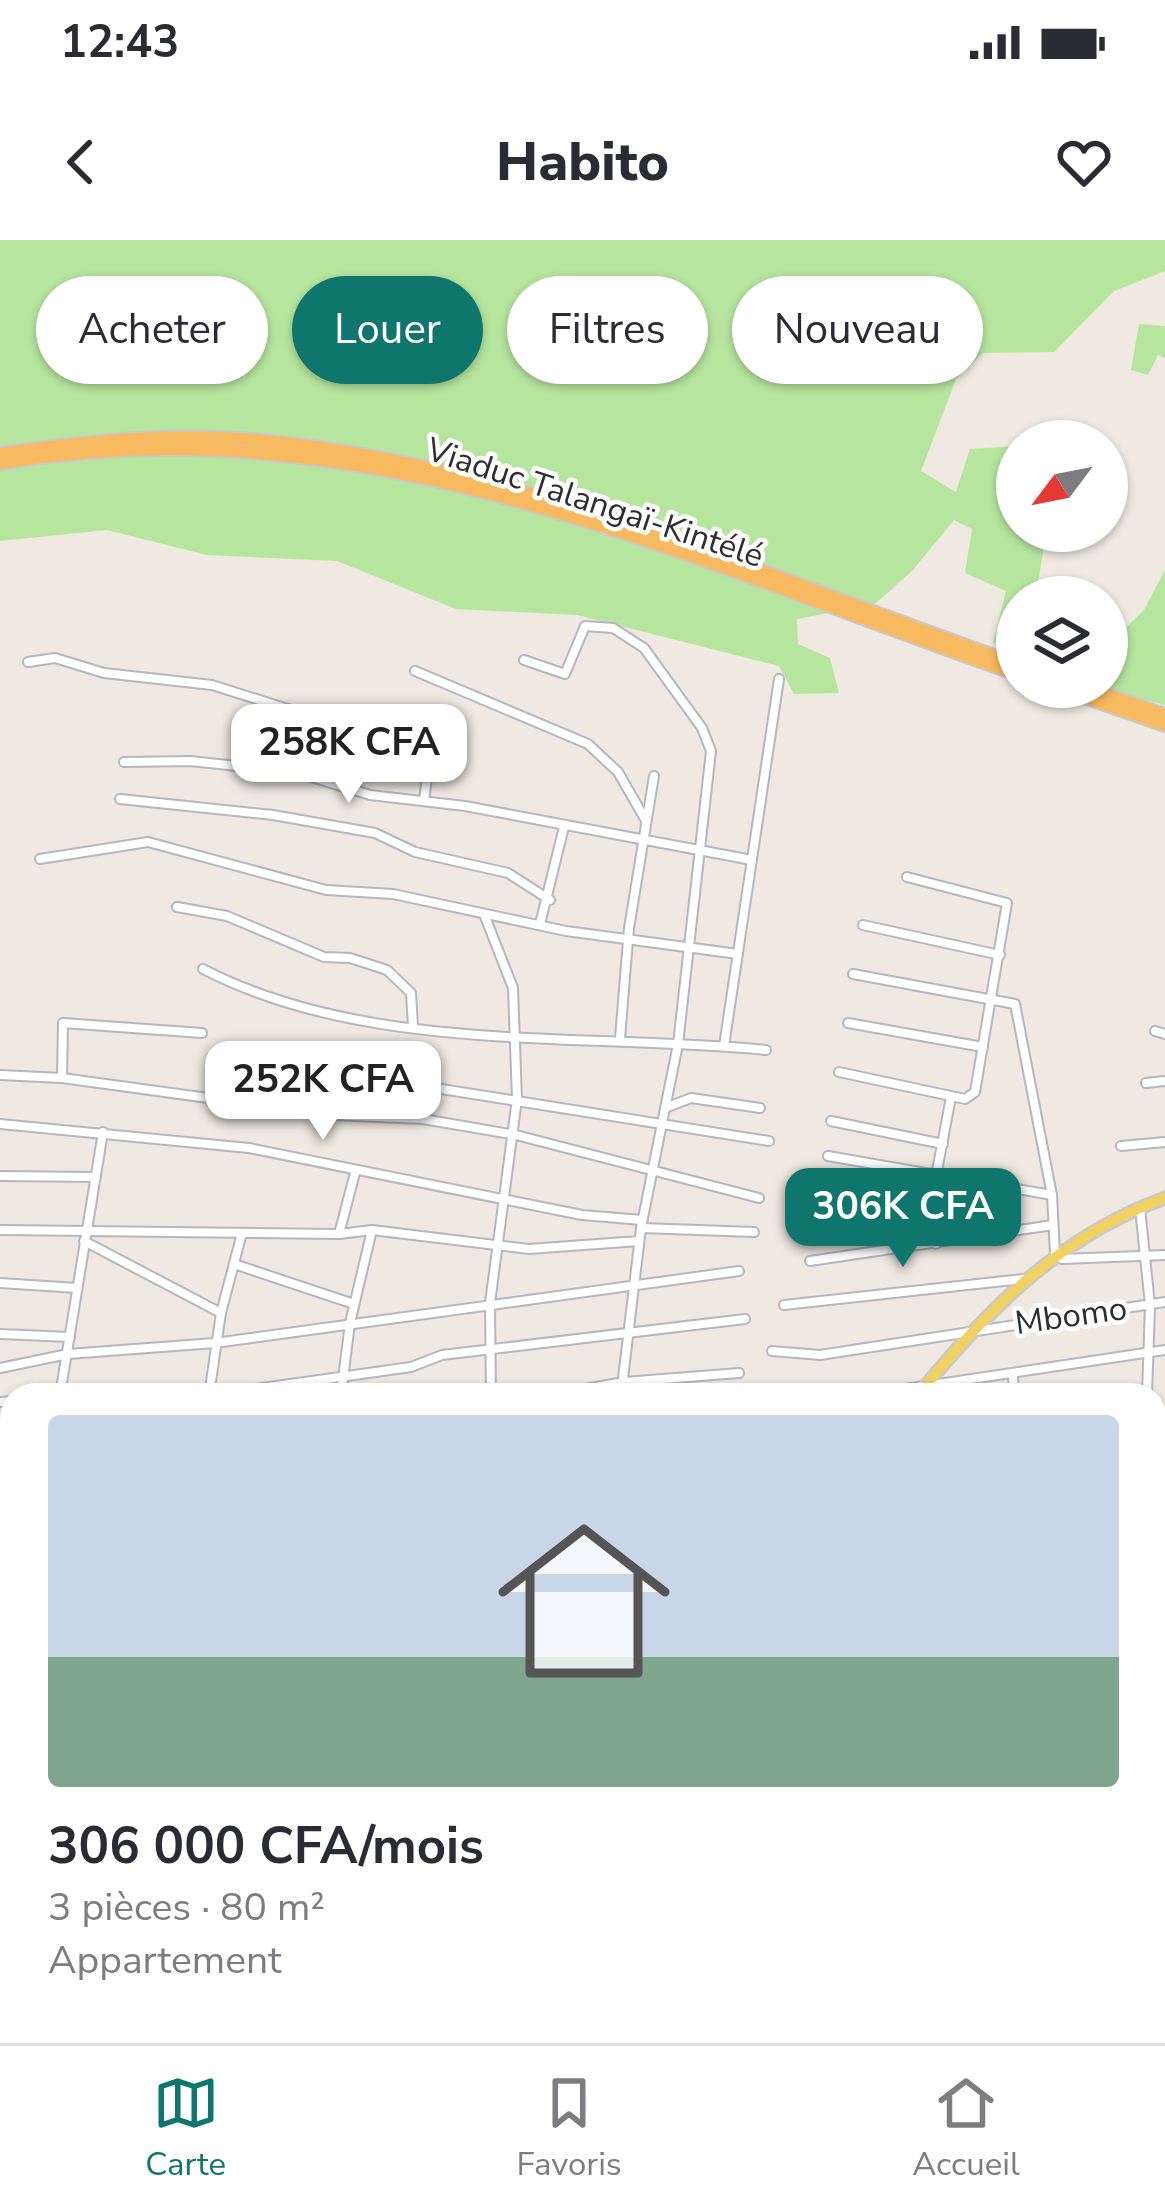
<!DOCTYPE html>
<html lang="fr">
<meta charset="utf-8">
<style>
body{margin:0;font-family:"Nunito Sans",sans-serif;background:#f2f2f3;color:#2b2b33;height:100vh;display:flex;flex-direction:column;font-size:45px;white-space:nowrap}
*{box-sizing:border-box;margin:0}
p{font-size:39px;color:#7c7c81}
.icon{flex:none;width:66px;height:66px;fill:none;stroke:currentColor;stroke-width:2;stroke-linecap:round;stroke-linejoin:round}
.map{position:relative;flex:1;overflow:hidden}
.drawer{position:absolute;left:0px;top:1143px;width:1167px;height:660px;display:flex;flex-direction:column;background:#fff;border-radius:36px 36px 0 0;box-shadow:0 3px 9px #0004}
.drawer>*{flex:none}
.top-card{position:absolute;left:36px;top:36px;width:1095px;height:108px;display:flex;gap:24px}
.needle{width:78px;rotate:238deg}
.fabs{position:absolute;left:996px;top:180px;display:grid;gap:24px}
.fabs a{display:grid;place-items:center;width:132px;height:132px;border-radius:50%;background:#fff;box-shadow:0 3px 9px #0004;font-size:60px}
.price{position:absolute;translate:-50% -102px;padding:0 27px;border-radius:24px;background:#fff;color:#222;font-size:39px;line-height:78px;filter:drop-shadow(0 3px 6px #0008)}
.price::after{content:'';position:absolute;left:50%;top:72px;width:36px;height:27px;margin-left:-18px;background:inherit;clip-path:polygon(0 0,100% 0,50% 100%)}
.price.selected{background:#0f766e;color:#fff}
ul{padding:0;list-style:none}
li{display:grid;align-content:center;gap:24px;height:636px;padding:0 48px}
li+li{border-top:3px solid #e1e1e2}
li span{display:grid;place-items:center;height:372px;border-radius:12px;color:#555}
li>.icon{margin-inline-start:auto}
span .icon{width:216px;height:216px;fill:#fffc;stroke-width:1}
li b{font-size:51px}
.pill{padding:0 42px;border-radius:54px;background:#fff;box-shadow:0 3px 9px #0004;font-size:42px;line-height:108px}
.pill.selected{background:#0f766e;color:#fff}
.status{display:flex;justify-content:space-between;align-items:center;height:84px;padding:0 60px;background:#fff;direction:ltr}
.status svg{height:33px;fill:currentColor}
header{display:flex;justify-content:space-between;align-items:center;height:156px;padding:0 48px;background:#fff;font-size:54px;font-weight:800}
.menu{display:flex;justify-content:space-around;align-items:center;height:168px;border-top:3px solid #e1e1e2;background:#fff;font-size:33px;color:#7c7c81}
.menu a{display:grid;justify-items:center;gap:6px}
.menu .selected{color:#0f766e}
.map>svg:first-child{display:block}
.green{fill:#b6e59e}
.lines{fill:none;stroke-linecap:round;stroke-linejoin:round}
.minor-casing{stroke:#b4b7c1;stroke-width:12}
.primary-casing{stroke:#c9c9c9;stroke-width:15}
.trunk-casing{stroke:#c9c9c9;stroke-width:16}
.minor{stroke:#fff;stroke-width:8}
.primary{stroke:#f2d163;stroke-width:10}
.trunk{stroke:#f8ba60;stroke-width:12}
.labels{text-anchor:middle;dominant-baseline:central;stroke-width:9;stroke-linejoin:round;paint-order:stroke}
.street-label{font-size:33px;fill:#2e2e2e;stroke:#fff}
</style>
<div class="status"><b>12:43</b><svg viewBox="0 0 49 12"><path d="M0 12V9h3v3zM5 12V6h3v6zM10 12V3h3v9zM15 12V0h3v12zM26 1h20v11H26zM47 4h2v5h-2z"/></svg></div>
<header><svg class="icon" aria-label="back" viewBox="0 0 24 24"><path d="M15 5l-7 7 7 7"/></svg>Habito<svg class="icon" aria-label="heart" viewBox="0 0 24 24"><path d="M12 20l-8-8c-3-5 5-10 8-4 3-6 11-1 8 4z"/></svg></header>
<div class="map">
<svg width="1165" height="1803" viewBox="0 0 1165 1803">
<rect width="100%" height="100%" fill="#efe9e1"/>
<!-- green -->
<g class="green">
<polygon points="0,0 1165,0 1165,31 1114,51 1054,112 983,113 956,139 921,231 956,252 970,209 1017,206 1017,291 1036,291 1044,305 1036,357 1017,357 1017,404 993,403 1006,351 965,333 972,289 954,280 912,331 875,364 797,379 798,404 830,418 839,453 794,454 779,426 577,375 456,369 337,321 207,315 107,290 0,301"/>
<polygon points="1139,84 1165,86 1165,118 1158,115 1148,135 1131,130"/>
<polygon points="1165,330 1165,465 1111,451 1109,404 1144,370"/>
</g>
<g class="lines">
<!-- minor casing -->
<g class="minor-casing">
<g id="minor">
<polyline points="524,420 565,434 585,386 613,388 644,408 702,488 711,511 678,804 641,988 621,1155"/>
<polyline points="28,422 55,418 104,433 212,445 291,470 343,479 403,500 420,512 427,537 424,561"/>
<polyline points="415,431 588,504 618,532 645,579"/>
<polyline points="237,500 294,531"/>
<polyline points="124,522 190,521 295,532 370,555 465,566 752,620"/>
<polyline points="120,559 273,575 375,593 415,612 508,633 550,660"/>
<polyline points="40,619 148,602 326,650 393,654 566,691 738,714"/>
<polyline points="177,667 227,676 324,717 350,718 387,730 411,753 413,786"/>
<polyline points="484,674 513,748 517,859 490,1063 491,1155"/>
<polyline points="540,684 564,587"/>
<polyline points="863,685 1000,715"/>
<path d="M203 729C369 815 583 792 766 810"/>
<polyline points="853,734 1015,764 1052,955"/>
<polyline points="848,783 983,807"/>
<polyline points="1155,791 1165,794"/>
<polyline points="620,798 629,688 654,536"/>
<polyline points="724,806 779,439"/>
<polyline points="839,832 965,859 975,852 1007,663 907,637"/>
<polyline points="0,835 62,838 332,875 423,879 516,895 759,958"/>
<polyline points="62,838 63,783 202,793"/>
<polyline points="1146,843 1165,841"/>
<polyline points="416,845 769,901"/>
<polyline points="665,868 691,858 760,868"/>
<polyline points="831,881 943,904"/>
<polyline points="0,884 249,908 582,975 642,980"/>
<polyline points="1121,906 1165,902"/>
<polyline points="828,916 1052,955 1055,1014 1062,1019 1165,1015"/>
<polyline points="0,936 96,937"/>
<polyline points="828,967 934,984"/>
<polyline points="1140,968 1150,1065 1147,1155"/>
<polyline points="641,988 754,992"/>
<polyline points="0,990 339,994 372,990 529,1009 639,1001"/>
<polyline points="339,994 355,933"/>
<polyline points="84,1001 221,1073"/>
<polyline points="936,1004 936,936 951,857"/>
<polyline points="810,1021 1053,985"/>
<polyline points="234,1024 354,1064"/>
<polyline points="0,1043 77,1048"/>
<polyline points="784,1065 1023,1039"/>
<polyline points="0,1094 70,1097"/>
<polyline points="772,1111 820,1115 1165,1062"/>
<polyline points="0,1128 68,1114 215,1103 739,1031"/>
<polyline points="1013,1136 1014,1155"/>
<polyline points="60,1155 103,892"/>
<polyline points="209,1155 221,1073 242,993"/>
<polyline points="212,1155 411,1127 442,1115 745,1079"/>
<polyline points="341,1155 350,1083 372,990"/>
<polyline points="551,1155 624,1142 739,1133"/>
<polyline points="864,1155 1165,1110"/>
<polyline points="0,1162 12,1161"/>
<polyline points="1155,1208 1165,1204"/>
<polyline points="0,1217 12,1216"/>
<polyline points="1155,1249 1165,1246"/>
<polyline points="0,1277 12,1276"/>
<polyline points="0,1321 12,1321"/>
<polyline points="1155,1346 1165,1344"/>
<polyline points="0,1365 12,1368"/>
<polyline points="1155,1389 1155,1401"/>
<polyline points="0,1418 12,1420"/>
<polyline points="1155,1442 1165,1440"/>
<polyline points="0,1474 12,1477"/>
<polyline points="1155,1487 1165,1487"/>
<polyline points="0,1530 12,1533"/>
<polyline points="1155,1547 1165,1545"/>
<polyline points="1155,1572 1165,1571"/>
<polyline points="0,1587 12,1590"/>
<polyline points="1155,1632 1165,1631"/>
<polyline points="0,1643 12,1646"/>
<polyline points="1155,1685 1165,1685"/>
<polyline points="0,1695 12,1698"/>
<polyline points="1155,1735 1165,1735"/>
<polyline points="0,1740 12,1743"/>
<polyline points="1155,1784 1165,1784"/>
<polyline points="0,1790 42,1803"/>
<polyline points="315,1791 317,1803"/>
<polyline points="79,1800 96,1803"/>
<polyline points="873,1803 873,1791"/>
<polyline points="1145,1803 1146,1791"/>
</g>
</g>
<!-- primary casing -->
<g class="primary-casing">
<g id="primary">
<path d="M918 1155C987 1070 1060 996 1165 958"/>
<polyline points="643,1803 645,1791"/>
</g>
</g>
<!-- trunk casing -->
<g class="trunk-casing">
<g id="trunk">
<path d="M0 214C88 201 176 192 264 201 526 227 771 339 1017 424"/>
<path d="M0 223C366 161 680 317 1017 434"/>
<polyline points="1055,447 1165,485"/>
<polyline points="1084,447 1165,475"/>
</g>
</g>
<!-- minor -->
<use href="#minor" class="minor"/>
<!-- primary -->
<use href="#primary" class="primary"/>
<!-- trunk -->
<use href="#trunk" class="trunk"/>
</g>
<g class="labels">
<!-- street labels -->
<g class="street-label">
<text transform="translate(595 263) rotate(18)">Viaduc Talangaï-Kintélé</text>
<text transform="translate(1071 1076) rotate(-8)">Mbomo</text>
</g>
</g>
</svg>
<div class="fabs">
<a><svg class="needle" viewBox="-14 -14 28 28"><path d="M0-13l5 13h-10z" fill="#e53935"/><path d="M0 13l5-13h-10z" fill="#7c7c81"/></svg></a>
<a><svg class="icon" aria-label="layers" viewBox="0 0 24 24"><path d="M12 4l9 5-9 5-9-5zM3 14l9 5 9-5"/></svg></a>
</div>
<b class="price" style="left:349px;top:566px">258K CFA</b>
<b class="price" style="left:323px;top:903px">252K CFA</b>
<b class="price selected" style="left:903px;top:1030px">306K CFA</b>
<div class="top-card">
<a class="pill">Acheter</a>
<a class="pill selected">Louer</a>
<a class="pill">Filtres</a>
<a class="pill">Nouveau</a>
</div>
<section class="drawer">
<ul>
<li><span style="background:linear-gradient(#c9d6e8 65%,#7fa58c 0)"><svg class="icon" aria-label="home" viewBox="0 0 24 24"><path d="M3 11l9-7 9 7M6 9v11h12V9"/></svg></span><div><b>306 000 CFA/mois</b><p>3 pièces · 80 m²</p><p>Appartement</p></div></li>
</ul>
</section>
</div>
<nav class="menu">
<a class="selected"><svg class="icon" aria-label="map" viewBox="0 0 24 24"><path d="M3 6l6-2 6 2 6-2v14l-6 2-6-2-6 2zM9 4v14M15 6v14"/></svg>Carte</a>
<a><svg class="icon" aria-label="saved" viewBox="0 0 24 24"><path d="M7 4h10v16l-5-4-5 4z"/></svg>Favoris</a>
<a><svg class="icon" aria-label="home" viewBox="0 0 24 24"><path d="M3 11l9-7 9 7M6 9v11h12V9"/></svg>Accueil</a>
</nav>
